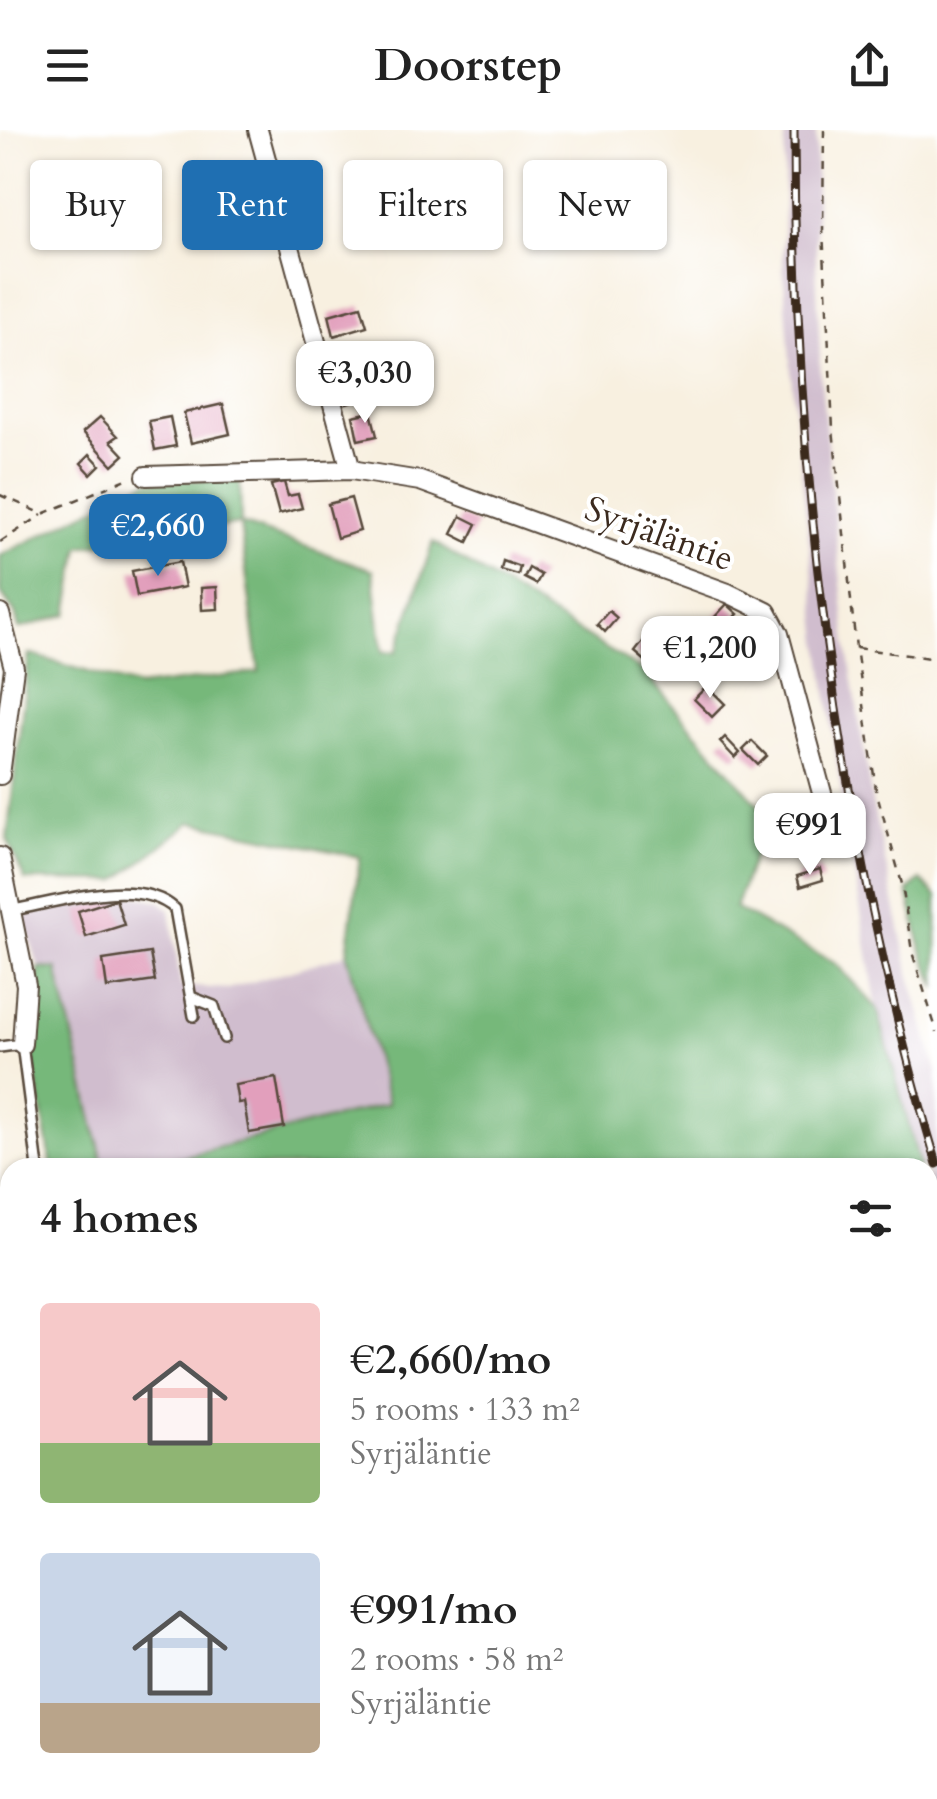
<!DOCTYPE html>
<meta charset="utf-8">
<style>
body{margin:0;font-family:Cardo,serif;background:#f2f2f2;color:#222;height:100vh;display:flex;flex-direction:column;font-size:38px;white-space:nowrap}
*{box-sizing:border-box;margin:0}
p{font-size:32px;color:#767676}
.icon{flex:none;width:55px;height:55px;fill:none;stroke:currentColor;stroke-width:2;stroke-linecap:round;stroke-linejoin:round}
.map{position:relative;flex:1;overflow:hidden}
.sheet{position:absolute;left:0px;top:1028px;width:938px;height:642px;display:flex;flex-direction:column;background:#fff;border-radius:30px 30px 0 0;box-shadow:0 2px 8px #0004}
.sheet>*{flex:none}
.top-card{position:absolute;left:30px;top:30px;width:878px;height:90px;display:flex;gap:20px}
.price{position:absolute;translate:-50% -85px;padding:0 22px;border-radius:20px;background:#fff;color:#222;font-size:32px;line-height:65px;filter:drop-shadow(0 2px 5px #0008)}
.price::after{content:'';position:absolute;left:50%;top:60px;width:30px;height:22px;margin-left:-15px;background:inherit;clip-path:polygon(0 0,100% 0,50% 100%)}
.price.active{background:#1f6fb2;color:#fff}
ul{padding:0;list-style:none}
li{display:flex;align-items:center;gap:30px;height:250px;padding:0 40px}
li span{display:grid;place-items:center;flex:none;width:280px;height:200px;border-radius:10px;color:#555}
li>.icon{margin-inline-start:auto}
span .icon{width:120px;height:120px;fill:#fffc;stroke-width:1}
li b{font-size:42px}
h2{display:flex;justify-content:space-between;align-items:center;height:120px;padding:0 40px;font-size:42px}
.pill{padding:0 35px;border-radius:10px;background:#fff;box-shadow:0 2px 8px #0004;font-size:35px;line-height:90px}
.pill.active{background:#1f6fb2;color:#fff}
header{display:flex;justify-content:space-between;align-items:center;height:130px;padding:0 40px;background:#fff;font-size:45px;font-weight:800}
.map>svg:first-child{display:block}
.industrial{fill:#d0bdce}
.green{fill:#93d790;stroke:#678057;stroke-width:2.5}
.forest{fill:#76b87a;stroke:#58714c;stroke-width:2.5}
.building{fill:#e29fbc}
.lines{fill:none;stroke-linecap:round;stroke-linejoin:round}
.lane-casing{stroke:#57483b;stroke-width:14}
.street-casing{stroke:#57483b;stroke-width:22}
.path{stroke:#57483b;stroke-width:2.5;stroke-dasharray:8 8;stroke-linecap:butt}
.lane{stroke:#fff;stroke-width:9}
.street{stroke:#fff;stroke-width:18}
.rail-casing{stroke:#3b2a1e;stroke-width:9}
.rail{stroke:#fff;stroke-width:5;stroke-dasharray:15;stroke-linecap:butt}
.labels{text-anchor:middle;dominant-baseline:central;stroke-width:8;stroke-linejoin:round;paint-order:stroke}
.street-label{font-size:35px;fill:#3b2a1e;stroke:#fff}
</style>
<header><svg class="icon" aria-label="menu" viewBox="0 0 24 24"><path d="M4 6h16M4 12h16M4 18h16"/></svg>Doorstep<svg class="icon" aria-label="share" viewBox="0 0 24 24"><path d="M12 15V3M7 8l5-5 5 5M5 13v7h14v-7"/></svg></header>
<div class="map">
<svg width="937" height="1669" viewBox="0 0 937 1669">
<rect width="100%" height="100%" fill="#fff"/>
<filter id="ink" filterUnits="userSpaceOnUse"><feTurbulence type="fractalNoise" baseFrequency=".01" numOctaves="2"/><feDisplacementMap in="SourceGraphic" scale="20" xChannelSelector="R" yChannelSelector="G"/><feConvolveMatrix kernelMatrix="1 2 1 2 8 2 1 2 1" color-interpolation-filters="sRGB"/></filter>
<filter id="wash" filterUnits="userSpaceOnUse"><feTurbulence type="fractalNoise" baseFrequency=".0048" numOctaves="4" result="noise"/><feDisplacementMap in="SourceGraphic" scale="40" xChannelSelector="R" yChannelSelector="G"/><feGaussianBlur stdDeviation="2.25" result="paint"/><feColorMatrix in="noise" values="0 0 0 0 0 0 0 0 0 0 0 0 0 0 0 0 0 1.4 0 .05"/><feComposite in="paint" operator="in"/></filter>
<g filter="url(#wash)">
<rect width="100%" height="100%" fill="#f8f0e0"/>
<!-- industrial -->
<g class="industrial">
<polygon points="785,0 816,0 816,135 821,251 847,513 872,672 912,852 937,942 937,1099 928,1064 928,1038 920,1037 877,878 843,676 820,512 792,256 783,136"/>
<polygon points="113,766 139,766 161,772 170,780 181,856 228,859 347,824 389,974 143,1037 104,1037 58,839 39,838 23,786"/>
</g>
<!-- green -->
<polygon class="green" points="928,1582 937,1588 937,1669 532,1669 552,1660 928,1660"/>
<!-- forest -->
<g class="forest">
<polygon points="240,350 241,394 373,440 383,522 397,521 433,412 644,542 768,686 735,778 836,834 877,878 920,1037 143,1037 388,974 347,824 360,727 191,692 117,751 25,750 7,709 29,524 138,557 259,542 240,394 80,417 68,484 19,499 15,483 0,462 0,426 148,351"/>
<polygon points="921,750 937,767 937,858 922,821 908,761"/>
<polygon points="39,838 57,839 104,1037 52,1037 30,914"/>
<polygon points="928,1064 937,1099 937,1573 928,1566"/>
<polygon points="0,1474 10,1479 10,1660 502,1660 386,1669 0,1669"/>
</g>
<g id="blocks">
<!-- building -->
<g class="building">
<polygon points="361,176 367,196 334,206 329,185"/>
<polygon points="359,237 361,247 342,251 339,242"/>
<polygon points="366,256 369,266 347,273 344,263"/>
<polygon points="223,274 230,304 191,313 184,283"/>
<polygon points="371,282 377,306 358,310 353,286"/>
<polygon points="100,287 118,306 111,311 124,325 113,335 83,302"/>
<polygon points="170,287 176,316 155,320 149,291"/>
<polygon points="90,324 100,335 91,344 81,333"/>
<polygon points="284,352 288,366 298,364 302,378 279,384 271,355"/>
<polygon points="351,368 360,401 337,408 328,374"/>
<polygon points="461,386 477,394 468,412 452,404"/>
<polygon points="503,431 520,437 518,445 501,440"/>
<polygon points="180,432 185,457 137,466 132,441"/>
<polygon points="529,438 541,445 536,454 524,448"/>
<polygon points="217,457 218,479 202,480 201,458"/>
<polygon points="727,474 738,484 722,501 712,490"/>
<polygon points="609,481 617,488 605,502 597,494"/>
<polygon points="722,506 729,514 713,528 707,520"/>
<polygon points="646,508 668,526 656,540 635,522"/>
<polygon points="707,556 725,574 712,587 694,569"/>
<polygon points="725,607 740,623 735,628 720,612"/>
<polygon points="752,611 767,626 758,635 743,620"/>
<polygon points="777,682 791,682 792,701 778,702"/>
<polygon points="820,739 823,750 800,757 797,746"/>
<polygon points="116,769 124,795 86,807 78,781"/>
<polygon points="150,823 155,851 107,858 103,830"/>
<polygon points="276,948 284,997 249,1003 244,972 238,973 235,955"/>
</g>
</g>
</g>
<g filter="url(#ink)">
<use href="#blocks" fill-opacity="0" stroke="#57483b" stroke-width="2.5"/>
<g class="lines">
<!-- lane casing -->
<g class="lane-casing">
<g id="lane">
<path d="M13 780C58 772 138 745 175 779L194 886"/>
<polyline points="191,867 214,876 224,908"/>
<polyline points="0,917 22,914 38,1038"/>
<polyline points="0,1095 10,1086"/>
</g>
</g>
<!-- street casing -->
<g class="street-casing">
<g id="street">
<polyline points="258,0 351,340"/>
<polyline points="146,346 351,340 420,351 728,463 767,482 779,504 836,715"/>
<polyline points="0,484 14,538 0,645"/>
<polyline points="0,727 26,855 22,914"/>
</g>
</g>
<!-- path -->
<g class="path">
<polyline points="824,0 823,100 833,299 856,518 876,660 902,754 912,822 937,902"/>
<polyline points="0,365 43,384 129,348"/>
<polyline points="0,412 42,385"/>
<polyline points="856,518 937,529"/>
<polyline points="928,1569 937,1573"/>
<polyline points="520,1669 539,1660"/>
</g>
<!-- lane -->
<use href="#lane" class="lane"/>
<!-- street -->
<use href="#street" class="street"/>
<!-- rail casing -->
<g class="rail-casing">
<path id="rail" d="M794 0C794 349 837 699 937 1034"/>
</g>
<!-- rail -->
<use href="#rail" class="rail"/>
</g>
</g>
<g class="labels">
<!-- street labels -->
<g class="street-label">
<text transform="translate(659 404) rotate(20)">Syrjäläntie</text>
</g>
</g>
</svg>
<b class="price" style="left:365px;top:296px">€3,030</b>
<b class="price active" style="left:158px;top:449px">€2,660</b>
<b class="price" style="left:710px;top:571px">€1,200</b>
<b class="price" style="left:810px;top:748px">€991</b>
<div class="top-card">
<a class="pill">Buy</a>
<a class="pill active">Rent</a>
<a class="pill">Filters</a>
<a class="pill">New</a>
</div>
<section class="sheet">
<h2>4 homes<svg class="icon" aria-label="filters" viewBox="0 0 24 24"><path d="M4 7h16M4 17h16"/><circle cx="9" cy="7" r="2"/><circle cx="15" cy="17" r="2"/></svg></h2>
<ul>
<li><span style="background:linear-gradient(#f6c9c9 70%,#8fb573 0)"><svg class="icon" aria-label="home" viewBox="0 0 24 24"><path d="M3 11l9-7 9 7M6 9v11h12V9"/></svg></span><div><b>€2,660/mo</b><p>5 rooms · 133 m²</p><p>Syrjäläntie</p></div></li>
<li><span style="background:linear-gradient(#c9d6e8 75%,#b9a48a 0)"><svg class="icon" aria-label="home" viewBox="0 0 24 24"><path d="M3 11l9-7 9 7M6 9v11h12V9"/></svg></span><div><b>€991/mo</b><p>2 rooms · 58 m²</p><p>Syrjäläntie</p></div></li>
</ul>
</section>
</div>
